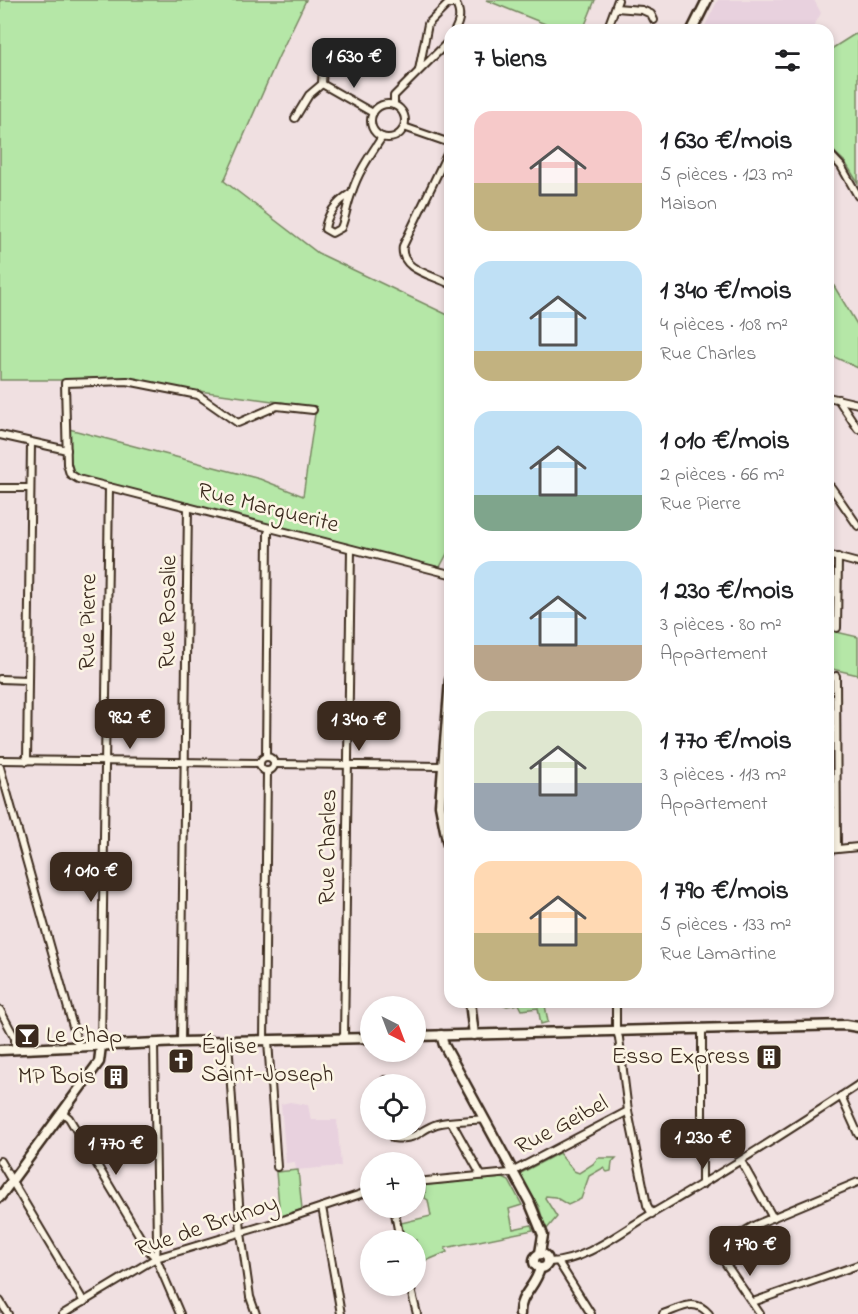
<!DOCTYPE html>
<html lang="fr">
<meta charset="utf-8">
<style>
body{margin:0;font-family:"Indie Flower",sans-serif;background:#f6f6f6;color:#202124;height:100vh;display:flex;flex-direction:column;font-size:22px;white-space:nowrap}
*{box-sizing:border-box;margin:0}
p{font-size:20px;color:#757577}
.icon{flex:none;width:33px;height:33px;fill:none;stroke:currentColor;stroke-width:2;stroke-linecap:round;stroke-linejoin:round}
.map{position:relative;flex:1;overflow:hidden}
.side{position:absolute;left:444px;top:24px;width:390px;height:984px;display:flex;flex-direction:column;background:#fff;border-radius:18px;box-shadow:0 3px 9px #0003}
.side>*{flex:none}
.needle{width:39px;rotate:138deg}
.buttons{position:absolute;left:360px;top:996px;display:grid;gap:12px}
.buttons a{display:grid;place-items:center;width:66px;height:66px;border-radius:50%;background:#fff;box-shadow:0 3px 9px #0003;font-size:30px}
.price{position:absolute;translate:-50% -51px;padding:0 14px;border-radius:12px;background:#3b2a1e;color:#fff;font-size:20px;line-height:39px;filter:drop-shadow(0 2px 3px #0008)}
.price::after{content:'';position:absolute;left:50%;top:36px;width:18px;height:14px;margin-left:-9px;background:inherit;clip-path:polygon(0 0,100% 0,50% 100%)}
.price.on{background:#222;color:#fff}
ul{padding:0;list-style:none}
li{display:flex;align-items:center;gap:18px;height:150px;padding:0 30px}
li span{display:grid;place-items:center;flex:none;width:168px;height:120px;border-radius:18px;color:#555}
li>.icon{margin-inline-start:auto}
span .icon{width:72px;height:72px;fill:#fffc;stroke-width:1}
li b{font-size:26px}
h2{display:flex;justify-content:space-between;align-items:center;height:72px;padding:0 30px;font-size:26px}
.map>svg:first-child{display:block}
.built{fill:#e8d1de}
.green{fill:#b5e7a7;stroke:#788862;stroke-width:1.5}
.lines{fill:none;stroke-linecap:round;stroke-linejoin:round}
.street-casing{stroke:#3b2a1e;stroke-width:10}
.secondary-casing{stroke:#3b2a1e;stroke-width:13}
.street{stroke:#fcf5e5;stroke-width:6}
.secondary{stroke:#fcf5e5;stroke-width:8}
.labels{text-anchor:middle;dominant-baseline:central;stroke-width:5;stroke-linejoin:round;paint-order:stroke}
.street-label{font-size:24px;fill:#3b2a1e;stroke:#fcf5e5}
.poi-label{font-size:24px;fill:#3b2a1e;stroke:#fcf5e5;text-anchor:start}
</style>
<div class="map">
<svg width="858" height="1314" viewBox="0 0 858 1314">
<rect width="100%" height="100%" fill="#f0e0e1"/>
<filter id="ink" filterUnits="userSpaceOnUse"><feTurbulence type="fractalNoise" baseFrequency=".0167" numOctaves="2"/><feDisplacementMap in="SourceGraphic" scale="12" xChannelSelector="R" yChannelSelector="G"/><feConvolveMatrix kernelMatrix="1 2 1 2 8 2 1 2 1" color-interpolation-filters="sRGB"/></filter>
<g filter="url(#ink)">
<!-- built -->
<g class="built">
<polygon points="718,0 814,0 821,13 812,30 703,30"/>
<polygon points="290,1102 308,1105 311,1120 337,1120 341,1166 296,1170 295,1162 286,1163 281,1104"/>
</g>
<!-- green -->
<g class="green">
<polygon points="0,0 306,0 278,58 224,181 318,253 450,316 450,548 439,569 75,475 70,467 69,429 260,479 303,496 316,407 177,388 134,379 114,377 63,380 0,380"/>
<polygon points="486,0 595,0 583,30 560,30"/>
<polygon points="855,34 858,36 858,183 845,162 828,146 828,51"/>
<polygon points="828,276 858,326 858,368 828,354"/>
<polygon points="828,630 858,637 858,675 828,668"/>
<polygon points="497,1002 551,1002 545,1005 548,1022 541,1024 538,1008 522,1010 519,1004 507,1006"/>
<polygon points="559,1153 574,1171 579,1173 593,1164 598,1158 616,1158 612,1162 611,1171 607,1172 603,1168 589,1176 581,1199 568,1205 555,1197 546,1196 545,1198 557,1217 546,1230 539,1207 519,1174"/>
<polygon points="298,1170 302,1209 280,1217 276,1172"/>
<polygon points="503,1178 509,1181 522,1205 509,1209 513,1229 531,1225 533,1230 445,1248 447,1252 416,1265 416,1240 405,1240 401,1223 431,1216 428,1200 425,1198 425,1185"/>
</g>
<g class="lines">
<!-- street casing -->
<g class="street-casing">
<g id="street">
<polyline points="616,8 642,10 651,14 654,20"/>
<polyline points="607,30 618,0"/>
<path d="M419 70 428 24 448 4H456C461 14 460 20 455 30"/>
<polyline points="322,84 373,113"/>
<circle cx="388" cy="121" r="17"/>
<polyline points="394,105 394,96 450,40"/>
<polyline points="295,118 309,95 322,84 323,64 330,44"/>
<polyline points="404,127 450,143"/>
<path d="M450 148 403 246C399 270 433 275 450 284"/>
<polyline points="828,152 841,166 858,196"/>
<path d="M351 193C337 202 327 213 325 229L332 233 341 228C346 216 347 204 352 192 358 172 371 154 382 137"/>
<polyline points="828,397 858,404"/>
<polyline points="838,399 858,429"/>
<polyline points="313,410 277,406 238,423 198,395 127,381 65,383 67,464 70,474 78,479 450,574"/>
<polyline points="0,435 67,450"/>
<polyline points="831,487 858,526"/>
<polyline points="0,488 30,488"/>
<polyline points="828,555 858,563"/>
<polyline points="837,628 838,557"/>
<polyline points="836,676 837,849"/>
<polyline points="0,679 27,680"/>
<circle cx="267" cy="764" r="7"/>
<polyline points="266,757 268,533 270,528"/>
<polyline points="0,760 260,763"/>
<polyline points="27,761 31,443"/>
<polyline points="274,764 443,766"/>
<polyline points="0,767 79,1048"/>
<polyline points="828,850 858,847"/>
<polyline points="616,1002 616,1028 619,1038 628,1111 647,1205 652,1214"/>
<polyline points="0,1010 15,1038 15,1050"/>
<polyline points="702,1029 702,1185"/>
<polyline points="344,1038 351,549"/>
<polyline points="228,1041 241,1233 250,1297 256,1314"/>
<polyline points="264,1041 267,771"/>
<polyline points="268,1041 277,1167"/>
<polyline points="181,1042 188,507"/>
<polyline points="154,1044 157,1242 156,1258"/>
<polyline points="101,1046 109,487"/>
<polyline points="385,1080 385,1084"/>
<polyline points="841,1096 858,1134"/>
<polyline points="62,1112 69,1118 148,1250 156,1258 180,1314"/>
<polyline points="452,1123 481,1175"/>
<path d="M389 1130 393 1138C418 1141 418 1130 437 1124 450 1120 470 1121 484 1119"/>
<polyline points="0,1161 84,1302"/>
<polyline points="741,1161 773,1218"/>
<polyline points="416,1182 510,1173 628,1111"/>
<polyline points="322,1207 341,1314"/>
<polyline points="394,1208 400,1240"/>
<path d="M548 1262C583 1263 622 1231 651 1214 722 1173 790 1130 858 1085"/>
<polyline points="559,1263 591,1314"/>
<polyline points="410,1286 417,1314"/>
<polyline points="0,1301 8,1314"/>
<polyline points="753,1302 858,1265"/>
<polyline points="63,1314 156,1258 286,1219 370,1191"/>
<path d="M663 1314C681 1308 695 1297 709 1314"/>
<polyline points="760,1314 719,1254 718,1249 720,1246 755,1225 858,1182"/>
</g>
</g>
<!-- secondary casing -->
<g class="secondary-casing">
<g id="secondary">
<polyline points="692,30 707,0"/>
<polyline points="450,680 440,805 450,855"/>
<polyline points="470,1002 474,1035"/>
<polyline points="441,1035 444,1045 529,1201 543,1235 540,1253"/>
<polyline points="416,1036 846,1025 858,1027"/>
<polyline points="0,1050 181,1042 370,1038"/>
<polyline points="0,1197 99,1062 101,1046"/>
<circle cx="541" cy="1261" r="7"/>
<path d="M520 1314C519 1295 536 1287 540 1268"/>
</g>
</g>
<!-- street -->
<use href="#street" class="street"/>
<!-- secondary -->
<use href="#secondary" class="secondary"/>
</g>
</g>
<!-- icons -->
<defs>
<g id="bar-square" transform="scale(1.35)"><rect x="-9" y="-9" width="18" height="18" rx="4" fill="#3b2a1e" stroke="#fcf5e5"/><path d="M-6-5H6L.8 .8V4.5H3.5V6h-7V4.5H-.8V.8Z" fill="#fff"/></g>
<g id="building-square" transform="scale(1.35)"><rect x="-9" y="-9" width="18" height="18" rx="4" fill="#3b2a1e" stroke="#fcf5e5"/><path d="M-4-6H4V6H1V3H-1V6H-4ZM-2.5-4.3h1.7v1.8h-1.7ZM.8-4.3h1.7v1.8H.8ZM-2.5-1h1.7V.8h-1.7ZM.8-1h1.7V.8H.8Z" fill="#fff"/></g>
<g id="church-square" transform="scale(1.35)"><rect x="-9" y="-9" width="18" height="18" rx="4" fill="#3b2a1e" stroke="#fcf5e5"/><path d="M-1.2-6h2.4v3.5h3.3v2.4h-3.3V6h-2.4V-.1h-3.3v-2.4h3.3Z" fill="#fff"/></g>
</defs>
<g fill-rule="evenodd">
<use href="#bar-square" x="27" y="1036"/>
<use href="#building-square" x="769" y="1057"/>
<use href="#church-square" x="181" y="1061"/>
<use href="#building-square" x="116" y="1077"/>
</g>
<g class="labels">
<!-- street labels -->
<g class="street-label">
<text transform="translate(268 509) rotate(14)">Rue Marguerite</text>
<text transform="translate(169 612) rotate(-89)">Rue Rosalie</text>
<text transform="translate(89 622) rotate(-89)">Rue Pierre</text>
<text transform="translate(329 847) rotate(-89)">Rue Charles</text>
<text transform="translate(562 1126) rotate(-28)">Rue Geibel</text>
<text transform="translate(207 1227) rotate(-19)">Rue de Brunoy</text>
</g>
<!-- poi labels -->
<g class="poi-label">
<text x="46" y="1036">Le Chap</text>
<text x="201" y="1047">Église<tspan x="201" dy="28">Saint-Joseph</tspan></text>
<text x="750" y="1057" text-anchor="end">Esso Express</text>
<text x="96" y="1077" text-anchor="end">MP Bois</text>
</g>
</g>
</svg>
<div class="buttons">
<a><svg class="needle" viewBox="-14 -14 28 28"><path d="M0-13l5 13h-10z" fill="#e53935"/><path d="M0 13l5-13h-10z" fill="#757577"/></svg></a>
<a><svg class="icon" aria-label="locate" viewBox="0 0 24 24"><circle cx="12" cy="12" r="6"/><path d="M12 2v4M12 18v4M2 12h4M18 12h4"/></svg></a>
<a>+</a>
<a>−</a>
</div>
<b class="price on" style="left:354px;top:89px">1 630 €</b>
<b class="price" style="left:130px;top:750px">982 €</b>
<b class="price" style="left:359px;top:752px">1 340 €</b>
<b class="price" style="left:91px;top:903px">1 010 €</b>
<b class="price" style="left:703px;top:1170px">1 230 €</b>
<b class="price" style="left:116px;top:1176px">1 770 €</b>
<b class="price" style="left:750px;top:1277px">1 790 €</b>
<section class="side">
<h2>7 biens<svg class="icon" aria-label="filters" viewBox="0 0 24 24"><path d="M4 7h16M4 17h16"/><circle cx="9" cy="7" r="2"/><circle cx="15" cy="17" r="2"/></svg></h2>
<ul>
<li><span style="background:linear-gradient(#f6c9c9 60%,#c2b280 0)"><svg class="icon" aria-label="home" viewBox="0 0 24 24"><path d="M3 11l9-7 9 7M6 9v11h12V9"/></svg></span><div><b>1 630 €/mois</b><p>5 pièces · 123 m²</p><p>Maison</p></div></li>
<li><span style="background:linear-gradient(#bfe0f5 75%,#c2b280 0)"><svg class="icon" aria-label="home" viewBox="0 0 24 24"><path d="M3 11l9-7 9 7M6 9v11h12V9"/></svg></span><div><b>1 340 €/mois</b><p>4 pièces · 108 m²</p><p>Rue Charles</p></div></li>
<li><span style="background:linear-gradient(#bfe0f5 70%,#7fa58c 0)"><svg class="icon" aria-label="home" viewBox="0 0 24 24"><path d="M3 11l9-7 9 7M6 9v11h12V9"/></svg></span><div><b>1 010 €/mois</b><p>2 pièces · 66 m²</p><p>Rue Pierre</p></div></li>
<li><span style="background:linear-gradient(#bfe0f5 70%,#b9a48a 0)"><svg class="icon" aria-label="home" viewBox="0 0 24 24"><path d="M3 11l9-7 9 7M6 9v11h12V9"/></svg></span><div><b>1 230 €/mois</b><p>3 pièces · 80 m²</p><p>Appartement</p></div></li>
<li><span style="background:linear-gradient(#dfe7d0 60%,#9aa5b1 0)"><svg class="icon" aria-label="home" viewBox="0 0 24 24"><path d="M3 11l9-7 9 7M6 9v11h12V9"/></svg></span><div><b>1 770 €/mois</b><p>3 pièces · 113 m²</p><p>Appartement</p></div></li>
<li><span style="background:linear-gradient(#ffd9b3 60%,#c2b280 0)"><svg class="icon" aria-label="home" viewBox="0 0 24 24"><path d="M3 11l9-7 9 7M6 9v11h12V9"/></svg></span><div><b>1 790 €/mois</b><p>5 pièces · 133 m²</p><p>Rue Lamartine</p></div></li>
</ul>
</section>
</div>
